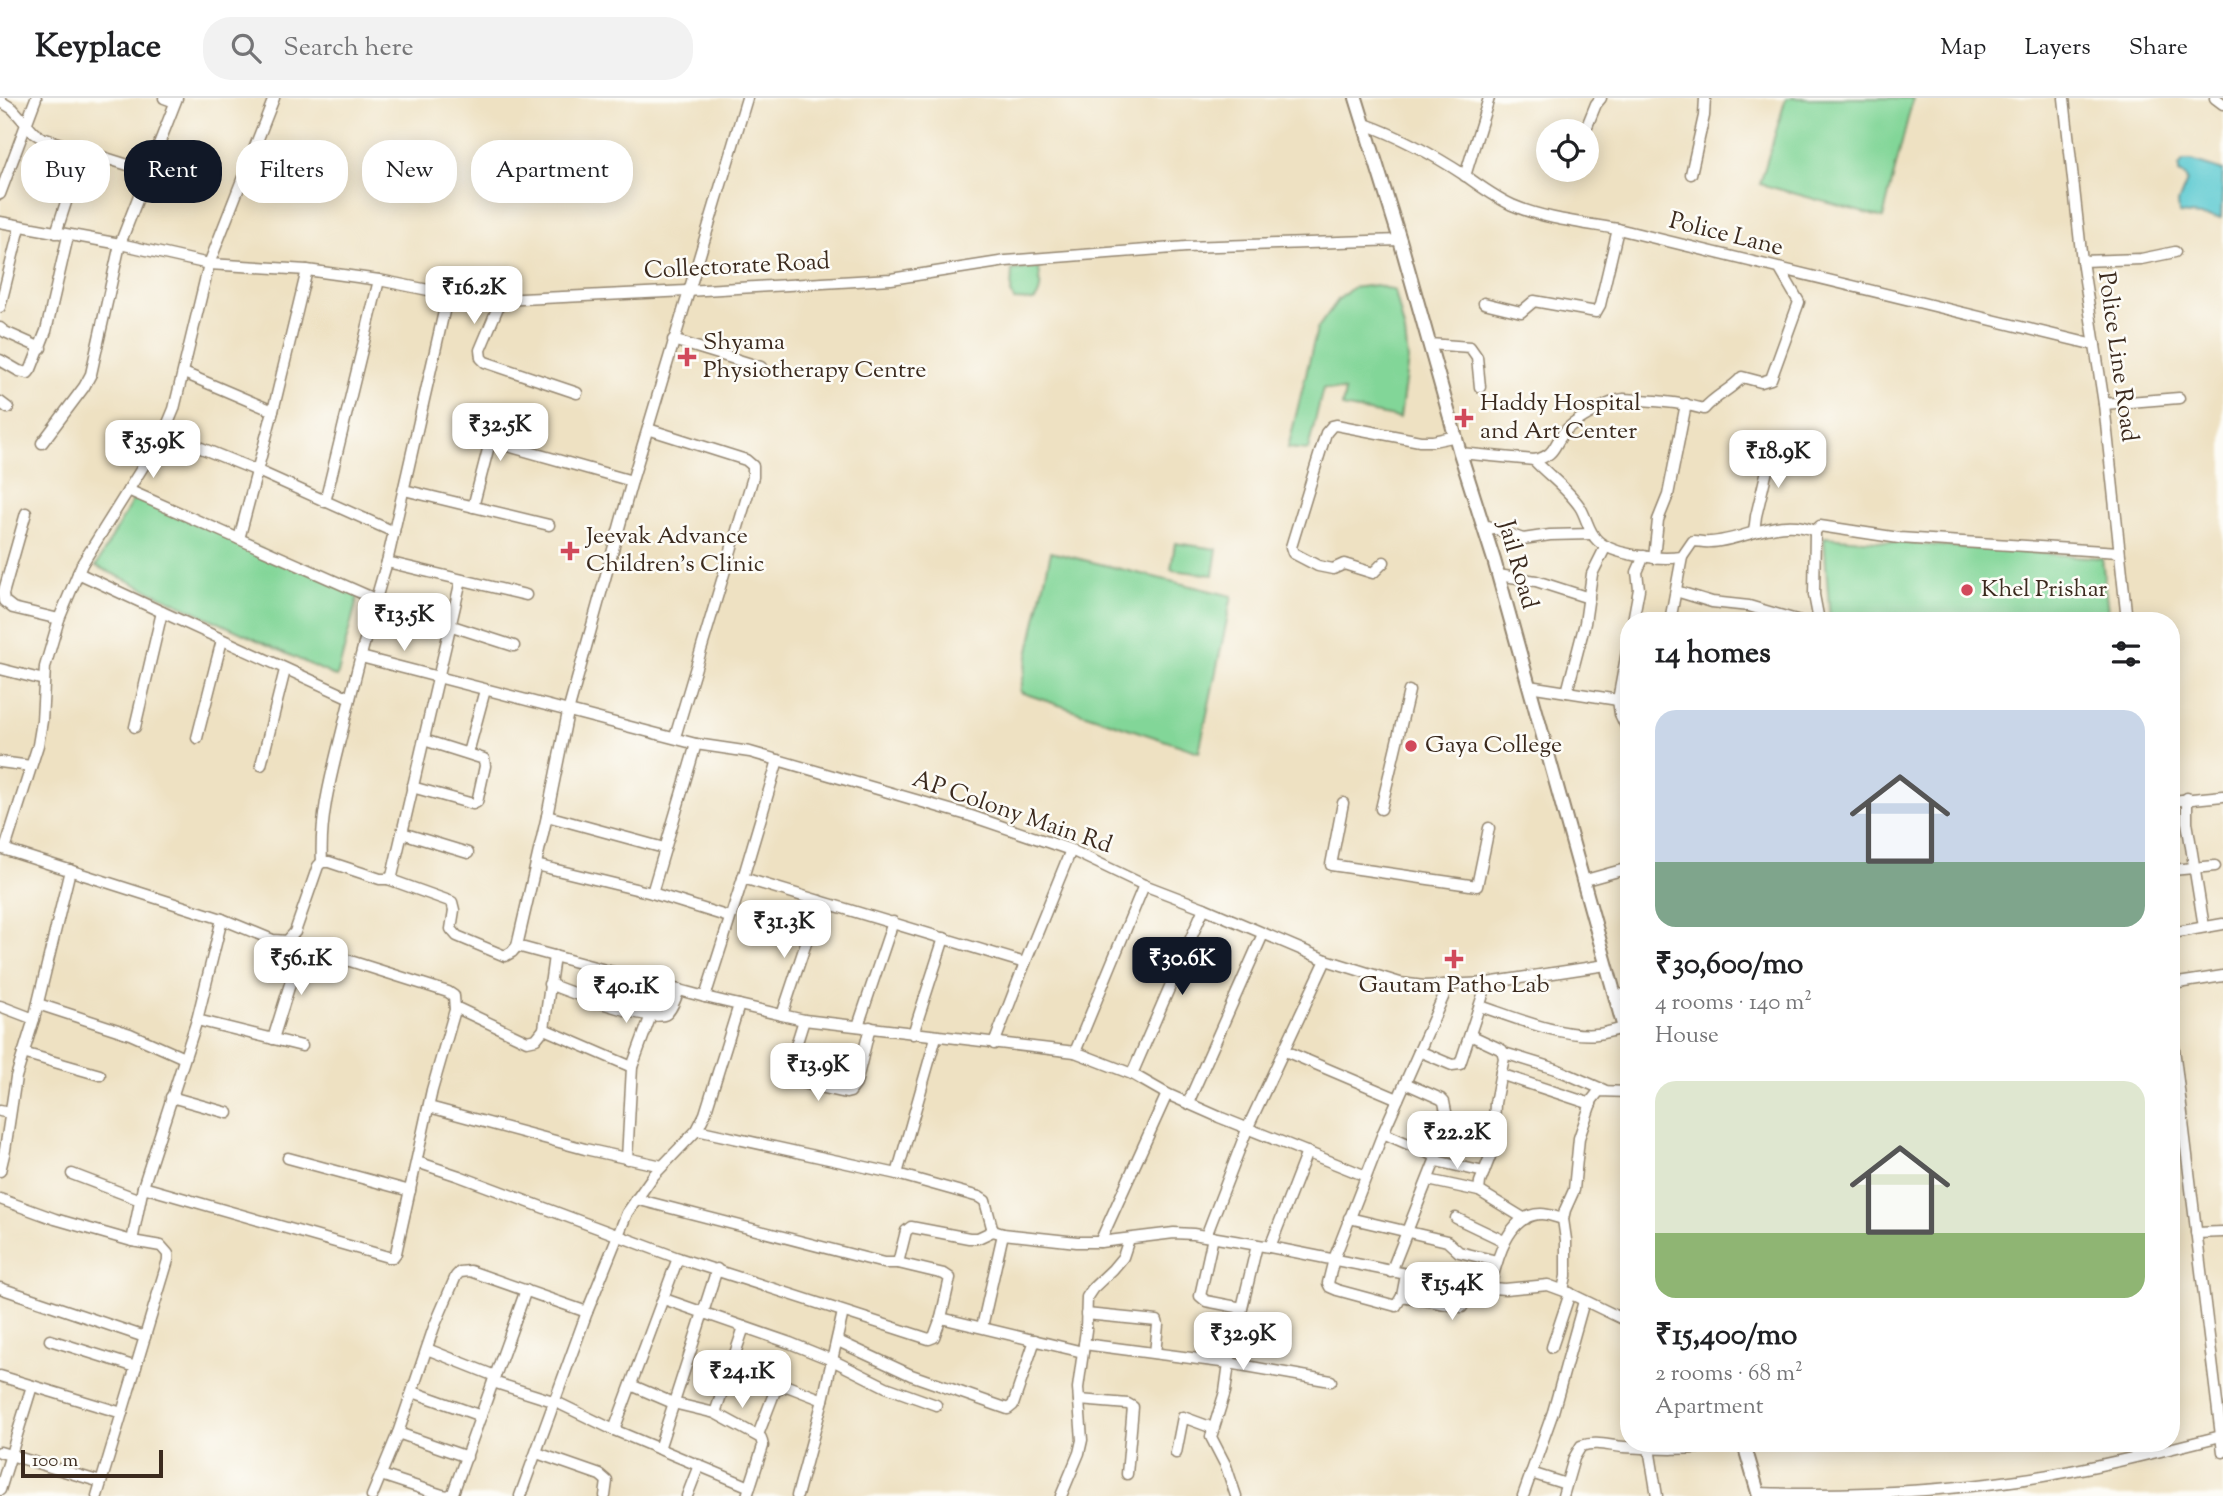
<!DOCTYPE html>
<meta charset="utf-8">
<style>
body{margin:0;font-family:"Sorts Mill Goudy",serif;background:#f2f2f2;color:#202124;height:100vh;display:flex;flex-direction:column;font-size:26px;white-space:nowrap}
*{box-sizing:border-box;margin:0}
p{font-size:23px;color:#757577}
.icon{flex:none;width:38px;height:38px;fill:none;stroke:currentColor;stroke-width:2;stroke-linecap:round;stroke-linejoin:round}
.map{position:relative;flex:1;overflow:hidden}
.side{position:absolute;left:1620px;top:514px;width:560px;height:840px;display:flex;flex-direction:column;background:#fff;border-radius:28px;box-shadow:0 4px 18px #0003}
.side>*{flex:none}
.top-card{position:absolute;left:21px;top:42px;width:665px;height:63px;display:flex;gap:14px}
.fabs{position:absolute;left:1536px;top:21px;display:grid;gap:14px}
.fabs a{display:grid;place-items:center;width:63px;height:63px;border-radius:50%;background:#fff;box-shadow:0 4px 18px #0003;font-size:35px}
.scale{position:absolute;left:21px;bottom:18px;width:142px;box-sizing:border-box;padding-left:7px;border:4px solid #3b2a1e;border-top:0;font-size:19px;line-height:24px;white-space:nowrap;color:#3b2a1e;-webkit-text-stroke:5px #fdfcf7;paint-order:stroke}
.price{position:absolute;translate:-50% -60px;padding:0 16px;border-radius:14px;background:#fff;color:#222;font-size:23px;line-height:46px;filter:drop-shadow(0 2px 4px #0008)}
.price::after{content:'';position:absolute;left:50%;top:42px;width:21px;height:16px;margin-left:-10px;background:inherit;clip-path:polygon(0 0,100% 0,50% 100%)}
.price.on{background:#111827;color:#fff}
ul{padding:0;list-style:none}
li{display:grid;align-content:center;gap:14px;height:371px;padding:0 35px}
li span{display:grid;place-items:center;height:217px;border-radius:21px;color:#555}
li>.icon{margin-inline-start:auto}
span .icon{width:126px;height:126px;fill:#fffc;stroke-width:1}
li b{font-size:30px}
h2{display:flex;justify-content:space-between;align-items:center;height:84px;padding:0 35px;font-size:30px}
.pill{padding:0 24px;border-radius:28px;background:#fff;box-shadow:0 4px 18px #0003;font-size:24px;line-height:63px}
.pill.on{background:#111827;color:#fff}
header{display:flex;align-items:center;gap:42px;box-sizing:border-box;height:98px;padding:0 35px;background:#fff;border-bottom:2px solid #e0e0e0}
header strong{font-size:33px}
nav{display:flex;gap:38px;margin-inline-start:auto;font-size:24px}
.search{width:490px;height:63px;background:#f2f2f2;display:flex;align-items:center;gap:18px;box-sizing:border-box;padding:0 24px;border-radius:28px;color:#757577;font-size:26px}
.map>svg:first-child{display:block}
.green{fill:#82d698;stroke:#5e805b;stroke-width:2}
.water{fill:#5dcad1;stroke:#4c7a78;stroke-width:2}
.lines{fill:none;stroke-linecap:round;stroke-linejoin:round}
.minor-casing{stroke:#948670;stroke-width:13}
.major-casing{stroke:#948670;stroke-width:16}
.minor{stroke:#fff;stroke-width:10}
.major{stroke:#fff;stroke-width:12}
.poi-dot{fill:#d1495b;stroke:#fdfcf7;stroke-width:2.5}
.labels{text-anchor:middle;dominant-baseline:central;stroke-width:5;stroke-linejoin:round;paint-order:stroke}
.street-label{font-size:24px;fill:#3b2a1e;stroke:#fdfcf7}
.poi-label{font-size:24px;fill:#3b2a1e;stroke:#fdfcf7;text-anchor:start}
</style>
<header>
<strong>Keyplace</strong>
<div class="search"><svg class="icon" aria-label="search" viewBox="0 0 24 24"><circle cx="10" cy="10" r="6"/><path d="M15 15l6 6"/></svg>Search here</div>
<nav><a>Map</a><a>Layers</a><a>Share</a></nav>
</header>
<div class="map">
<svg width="2223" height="1398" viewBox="0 0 2223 1398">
<rect width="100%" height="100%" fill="#fdfcf7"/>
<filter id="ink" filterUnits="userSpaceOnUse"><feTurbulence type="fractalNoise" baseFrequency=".0143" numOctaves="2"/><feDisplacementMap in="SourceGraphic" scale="14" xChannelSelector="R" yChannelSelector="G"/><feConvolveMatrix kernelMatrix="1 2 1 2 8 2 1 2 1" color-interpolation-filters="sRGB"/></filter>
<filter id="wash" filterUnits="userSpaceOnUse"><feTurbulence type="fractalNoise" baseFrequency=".00686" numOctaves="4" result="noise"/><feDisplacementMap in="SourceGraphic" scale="28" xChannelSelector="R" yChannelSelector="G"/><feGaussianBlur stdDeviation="1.57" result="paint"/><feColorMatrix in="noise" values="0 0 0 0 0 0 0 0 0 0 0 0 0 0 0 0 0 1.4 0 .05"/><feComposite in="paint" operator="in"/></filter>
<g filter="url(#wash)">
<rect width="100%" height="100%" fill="#eee1c2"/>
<!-- green -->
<g class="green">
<polygon points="1786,0 1913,0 1883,120 1760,86"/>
<path d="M1039 170C1040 182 1043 194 1034 203L1014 202 1011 195 1012 172Z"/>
<polygon points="1376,187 1395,193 1405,235 1408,262 1400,320 1342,309 1345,293 1323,290 1308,352 1288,350 1317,231 1338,202 1352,190"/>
<polygon points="136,396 359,494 337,579 96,468"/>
<polygon points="1824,439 2102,460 2109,523 1830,523"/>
<polygon points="1175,445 1217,451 1213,477 1171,472"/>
<polygon points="1051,454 1232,498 1199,654 1020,594"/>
</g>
<!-- water -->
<polygon class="water" points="2183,63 2192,63 2223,73 2221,120 2179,116 2178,105 2187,83 2185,78 2179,75 2179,69"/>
</g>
<g filter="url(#ink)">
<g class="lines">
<!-- minor casing -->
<g class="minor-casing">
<g id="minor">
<polyline points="164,0 175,4"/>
<polyline points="2064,0 2082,163 2104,306 2127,523"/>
<polyline points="2215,0 2223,6"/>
<polyline points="0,3 13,11 34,35 42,40 147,73"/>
<path d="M1365 26C1401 39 1434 57 1466 78 1481 89 1495 99 1512 107 1544 121 1583 125 1618 131L2095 247"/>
<polyline points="1585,33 1596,6 1601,0"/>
<polyline points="1691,76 1704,18 1705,0"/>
<polyline points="1465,78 1489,0"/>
<polyline points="0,96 36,0"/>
<polyline points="0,124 120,146 209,166 307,172 379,182 448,196"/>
<polyline points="56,135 83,52"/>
<polyline points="2082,163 2141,161 2175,154"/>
<polyline points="501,202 480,252 481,260 485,264 577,295"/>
<polyline points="1484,205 1521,214 1534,203 1596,214 1600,207 1618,131"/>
<polyline points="0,209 20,129"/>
<polyline points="0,230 5,234 41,250"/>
<polyline points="673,242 761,269"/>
<polyline points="1429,246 1470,249 1477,259 1480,289"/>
<polyline points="0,262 19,273 28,275 31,271 46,233 68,138"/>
<polyline points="184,275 273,313"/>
<polyline points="0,304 8,310"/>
<polyline points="2104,306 2179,300"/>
<polyline points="648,331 746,362 753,368 753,379 675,639"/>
<polyline points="164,335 258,373 394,434"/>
<polyline points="490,343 632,383"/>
<polyline points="42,345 84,289 91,276 120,146 177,0"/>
<path d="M1460 355 1534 362C1558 357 1552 346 1567 331 1576 322 1612 302 1624 301 1629 301 1635 302 1640 302 1663 303 1683 305 1704 311 1716 297 1731 292 1742 279L1761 284 1771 281 1799 204 1781 173"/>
<path d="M1534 362C1549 378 1568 391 1580 409 1587 420 1588 434 1598 443 1615 458 1660 462 1682 459L1693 443C1699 443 1705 445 1710 444 1743 443 1780 417 1815 433L1820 428 1899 440 2119 454"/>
<polyline points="128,392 375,501"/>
<polyline points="404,392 549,427"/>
<polyline points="325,404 379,182"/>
<polyline points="473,409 498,313"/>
<polyline points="26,415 3,496 4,503 13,510 59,521"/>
<polyline points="1484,427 1523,441 1550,437 1592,436"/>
<polyline points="1815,433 1814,497 1819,523"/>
<polyline points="1754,434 1756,418 1773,347"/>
<polyline points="239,441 273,313 307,172"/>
<polyline points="1654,460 1658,422 1668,397 1686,306"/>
<polyline points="387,464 526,497"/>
<polyline points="1384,464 1373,475 1344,466 1333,471 1318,468 1293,455 1291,449 1326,335 1332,328 1336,327 1420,343 1433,343 1457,338"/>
<polyline points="78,475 162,514"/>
<polyline points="1498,477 1536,483 1589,500"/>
<polyline points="1676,493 1712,504 1749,508 1800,523"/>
<polyline points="1633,523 1639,491 1637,474 1644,458"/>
<polyline points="1670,523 1682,459"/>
<polyline points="449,527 514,548"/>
<polyline points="1629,543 1618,602 1620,616 1629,635"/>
<polyline points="361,559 696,646 750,654 971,718 1071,752 1144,787 1204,810 1326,862 1400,885 1424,888 1487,885 1606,867"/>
<polyline points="0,571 44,582"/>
<polyline points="1529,588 1618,602"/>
<polyline points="1567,594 1585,525 1592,476 1606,448"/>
<polyline points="135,629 162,514 350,600"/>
<polyline points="197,640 222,542"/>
<polyline points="468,655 485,592"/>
<polyline points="0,664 31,668"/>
<polyline points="261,667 285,572"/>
<polyline points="412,689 473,706 477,704 478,700 485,668 484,661 424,642"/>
<polyline points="2187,700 2187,724 2204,829"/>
<polyline points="2172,703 2223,698"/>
<polyline points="1343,705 1331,767 1477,788 1489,730"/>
<polyline points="1381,711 1409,593"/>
<polyline points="547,718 664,750"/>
<polyline points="402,735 468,755"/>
<polyline points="0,750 222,821 273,842 287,843 448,894 454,898 455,912 432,992 396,1155 393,1159 388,1159 143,1089"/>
<polyline points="5,751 38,647 42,623 45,569 59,521 82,466 164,335 174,311 209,166 274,0"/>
<path d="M322 764C319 715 334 668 345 621 358 568 371 515 387 464L448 196 501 202 687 193 891 181 1006 163 1186 149 1400 142"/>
<polyline points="536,767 652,795 729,819"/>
<polyline points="2172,772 2215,768"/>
<polyline points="743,780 1025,865"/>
<polyline points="388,781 452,804 454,812 451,831 457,838 505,858 512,854 517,848 547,718 568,614 632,383 747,0"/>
<polyline points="1582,783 1629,770"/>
<polyline points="652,795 696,646"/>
<polyline points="2172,835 2223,826"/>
<polyline points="287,843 295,834 318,768 322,764 329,764 380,781 388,781 392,778 461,482"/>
<polyline points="517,848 705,899"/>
<path d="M549 886C567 893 653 926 666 916 672 912 676 899 679 892"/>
<polyline points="2172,886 2223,878"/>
<polyline points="1614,896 1629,897"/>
<polyline points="38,906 130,936 184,960"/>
<polyline points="739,907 782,917 820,803"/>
<polyline points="0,908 34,921"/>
<path d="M1480 908C1513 919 1563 940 1597 936 1606 935 1615 932 1624 930"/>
<polyline points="455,909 527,943 536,941 544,931 632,969"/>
<polyline points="782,917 804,922 1075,954 1132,976 1167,996 1219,1019 1366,1078"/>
<polyline points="197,922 302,948"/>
<polyline points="804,922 788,973 789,982 846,995 850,994 856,986 870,929"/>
<polyline points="858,928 893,824"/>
<polyline points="544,931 554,858"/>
<polyline points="2172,934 2223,1354"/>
<polyline points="913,936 944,840"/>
<polyline points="1470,937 1502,952 1504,960 1501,974 1503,977 1591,1006"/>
<polyline points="273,941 302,847"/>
<polyline points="994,946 1025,865 1071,752"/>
<polyline points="1285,953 1398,1001"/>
<polyline points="1419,953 1452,967 1460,966 1487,885"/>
<polyline points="1075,954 1144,787"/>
<polyline points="23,955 100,977"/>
<polyline points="1504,955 1556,971 1604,992"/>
<polyline points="1501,974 1495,1005 1493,1051 1480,1084 1479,1093 1525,1121"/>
<polyline points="1132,976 1204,810"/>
<polyline points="1405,985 1441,1001 1444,1004 1447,1019 1453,1022 1496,1029"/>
<polyline points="171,999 228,1015"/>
<polyline points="1188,1005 1263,836"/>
<polyline points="429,1009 585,1051 662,1068"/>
<polyline points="0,1013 10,1015"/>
<polyline points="697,1032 897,1076 979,1099 985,1103 993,1133"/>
<polyline points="1383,1035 1433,1057 1436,1060 1391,1174"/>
<polyline points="288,1060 410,1093"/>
<polyline points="627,1061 632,969 651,917"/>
<polyline points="1436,1063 1484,1074"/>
<polyline points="417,1064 459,1078 678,1160 929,1241 934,1239 941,1220"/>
<polyline points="0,1073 5,1052 16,979 34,921 70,772"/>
<polyline points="72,1076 140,1102"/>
<polyline points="897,1076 936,939"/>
<polyline points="1428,1082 1479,1093"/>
<polyline points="0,1101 55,1121 132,1143"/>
<polyline points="636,1101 884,1165 898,1165 906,1133 911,1129 969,1140 978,1140 993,1133 1003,1136 1077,1144 1100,1144 1174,1135 1193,1136 1270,1149 1307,1054"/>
<polyline points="1349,1120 1447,1143 1459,1154 1497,1163"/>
<polyline points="1456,1120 1504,1143"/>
<polyline points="2196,1135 2223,1134"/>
<polyline points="1206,1138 1248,1029 1326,862"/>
<polyline points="1213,1139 1200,1198 1206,1203 1242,1210"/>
<polyline points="1100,1144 1167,996"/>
<polyline points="1270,1149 1467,1188 1505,1191 1548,1187 1567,1194 1629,1224"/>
<polyline points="898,1165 944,1176 950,1180 941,1220 1083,1254"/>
<polyline points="1406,1177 1402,1198 1396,1208 1337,1192 1330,1189 1328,1185 1334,1161 1383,1035 1444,897 1445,887"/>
<polyline points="0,1190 145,1239"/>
<path d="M1490 1190C1496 1165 1507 1116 1541 1116 1548 1116 1556 1119 1563 1121"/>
<polyline points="1563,1192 1566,1178 1566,1142 1563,1121 1565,1112 1574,1092 1579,1040 1592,1002 1599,993 1629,994"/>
<polyline points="1402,1198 1462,1209 1465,1204 1467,1188"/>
<polyline points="664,1201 790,1245 832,1262 886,1289 936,1307"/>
<polyline points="1086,1216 1157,1223 1158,1227 1155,1255"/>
<polyline points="982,1229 1003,1136"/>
<polyline points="50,1242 136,1269"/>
<polyline points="838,1243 911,1277 1008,1311 1013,1307 1035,1242"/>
<polyline points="1084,1246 1229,1265 1331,1283"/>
<polyline points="1552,1249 1570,1195"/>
<polyline points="427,1251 495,1278"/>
<polyline points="0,1278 122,1315"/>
<polyline points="493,1284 556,1304 614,1332 750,1389"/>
<polyline points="631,1287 673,1305 715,1315 761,1340 763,1348 747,1398"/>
<polyline points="413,1294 481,1318"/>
<polyline points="1079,1302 1128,1306 1133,1309 1127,1376"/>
<polyline points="715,1315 744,1229"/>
<polyline points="614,1332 678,1160"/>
<polyline points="398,1335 467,1359"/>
<polyline points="758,1337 775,1293 787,1288 823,1302"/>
<polyline points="1649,1350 1657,1398"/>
<polyline points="659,1351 717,1171"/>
<polyline points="0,1354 101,1384"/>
<polyline points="537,1355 600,1377 607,1383 605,1398"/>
<polyline points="1176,1355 1183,1319 1213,1330"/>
<polyline points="1531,1375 1566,1386"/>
<polyline points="381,1377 442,1397 448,1398 453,1395 526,1192"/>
<polyline points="0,1392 32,1288"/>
<path d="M1758 1395C1842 1398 1934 1394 2018 1382 2087 1372 2154 1355 2221 1338"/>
<polyline points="97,1398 168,1162 168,1156 161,1148 132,1143 143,1089 197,922 222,821"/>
<polyline points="372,1398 398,1335 434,1229 456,1178 460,1174 470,1173 587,1214"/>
<polyline points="520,1398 587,1214 627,1115 653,1078 697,1032 705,1016 739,907 705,899 743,780 778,662"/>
<polyline points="687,1398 699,1367"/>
<polyline points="797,1398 823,1302 843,1214"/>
<polyline points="1061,1398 1079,1355 1082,1342 1078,1290 1086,1232 1087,1199 1093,1190 1113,1171 1123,1159 1129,1141"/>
<polyline points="1236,1398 1226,1368 1211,1339 1225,1294 1229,1265 1257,1147"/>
<polyline points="1523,1398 1553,1314 1584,1203"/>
<path d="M1563 1398 1574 1360 1581 1348C1596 1343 1609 1348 1624 1349 1657 1351 1691 1353 1723 1346"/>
</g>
</g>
<!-- major casing -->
<g class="major-casing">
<g id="major">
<polyline points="1356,0 1400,142 1460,355 1494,462 1629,948"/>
<polyline points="1744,1346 1759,1398"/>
</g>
</g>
<!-- minor -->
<use href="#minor" class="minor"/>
<!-- major -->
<use href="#major" class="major"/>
</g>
</g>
<!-- markers -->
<g class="poi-dot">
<path d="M683.5 248.5h7v7h7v7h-7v7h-7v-7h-7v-7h7z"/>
<path d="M1460.5 309.5h7v7h7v7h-7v7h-7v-7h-7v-7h7z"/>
<path d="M566.5 442.5h7v7h7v7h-7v7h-7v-7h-7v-7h7z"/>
<circle cx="1967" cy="492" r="7"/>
<circle cx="1411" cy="648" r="7"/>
<path d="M1450.5 850.5h7v7h7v7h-7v7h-7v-7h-7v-7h7z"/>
</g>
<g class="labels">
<!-- street labels -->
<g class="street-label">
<text transform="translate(1726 137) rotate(14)">Police Lane</text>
<text transform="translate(737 169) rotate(-3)">Collectorate Road</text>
<text transform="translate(2117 259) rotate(82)">Police Line Road</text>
<text transform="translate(1517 467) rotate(74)">Jail Road</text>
<text transform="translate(1012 715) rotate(19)">AP Colony Main Rd</text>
</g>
<!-- poi labels -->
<g class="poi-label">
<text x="703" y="245">Shyama<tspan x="703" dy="28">Physiotherapy Centre</tspan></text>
<text x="1480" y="306">Haddy Hospital<tspan x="1480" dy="28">and Art Center</tspan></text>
<text x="586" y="439">Jeevak Advance<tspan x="586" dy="28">Children's Clinic</tspan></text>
<text x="1981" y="492">Khel Prishar</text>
<text x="1425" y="648">Gaya College</text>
<text x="1454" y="888" text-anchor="middle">Gautam Patho Lab</text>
</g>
</g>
</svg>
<div class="fabs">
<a><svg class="icon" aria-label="locate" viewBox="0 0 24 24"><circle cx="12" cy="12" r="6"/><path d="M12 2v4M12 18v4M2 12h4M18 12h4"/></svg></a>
</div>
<div class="scale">100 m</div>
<b class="price" style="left:474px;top:228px">₹16.2K</b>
<b class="price" style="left:500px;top:365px">₹32.5K</b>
<b class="price" style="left:153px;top:382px">₹35.9K</b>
<b class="price" style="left:1778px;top:392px">₹18.9K</b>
<b class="price" style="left:404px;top:555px">₹13.5K</b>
<b class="price" style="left:784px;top:862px">₹31.3K</b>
<b class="price" style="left:301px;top:899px">₹56.1K</b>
<b class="price on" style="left:1182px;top:899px">₹30.6K</b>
<b class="price" style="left:626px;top:927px">₹40.1K</b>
<b class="price" style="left:818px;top:1005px">₹13.9K</b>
<b class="price" style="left:1457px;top:1073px">₹22.2K</b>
<b class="price" style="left:1452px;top:1224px">₹15.4K</b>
<b class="price" style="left:1243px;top:1274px">₹32.9K</b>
<b class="price" style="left:742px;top:1312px">₹24.1K</b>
<div class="top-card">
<a class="pill">Buy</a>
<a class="pill on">Rent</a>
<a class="pill">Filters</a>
<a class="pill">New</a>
<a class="pill">Apartment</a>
</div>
<section class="side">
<h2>14 homes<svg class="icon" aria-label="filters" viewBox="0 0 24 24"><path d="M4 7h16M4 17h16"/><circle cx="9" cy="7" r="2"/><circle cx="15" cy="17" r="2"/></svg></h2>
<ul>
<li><span style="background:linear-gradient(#c9d6e8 70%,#7fa58c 0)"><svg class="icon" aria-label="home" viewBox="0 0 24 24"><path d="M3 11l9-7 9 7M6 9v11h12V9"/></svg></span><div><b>₹30,600/mo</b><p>4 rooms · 140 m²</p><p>House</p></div></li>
<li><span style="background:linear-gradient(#dfe7d0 70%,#8fb573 0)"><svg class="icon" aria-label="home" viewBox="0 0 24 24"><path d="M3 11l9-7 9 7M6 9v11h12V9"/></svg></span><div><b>₹15,400/mo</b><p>2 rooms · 68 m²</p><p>Apartment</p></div></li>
</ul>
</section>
</div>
